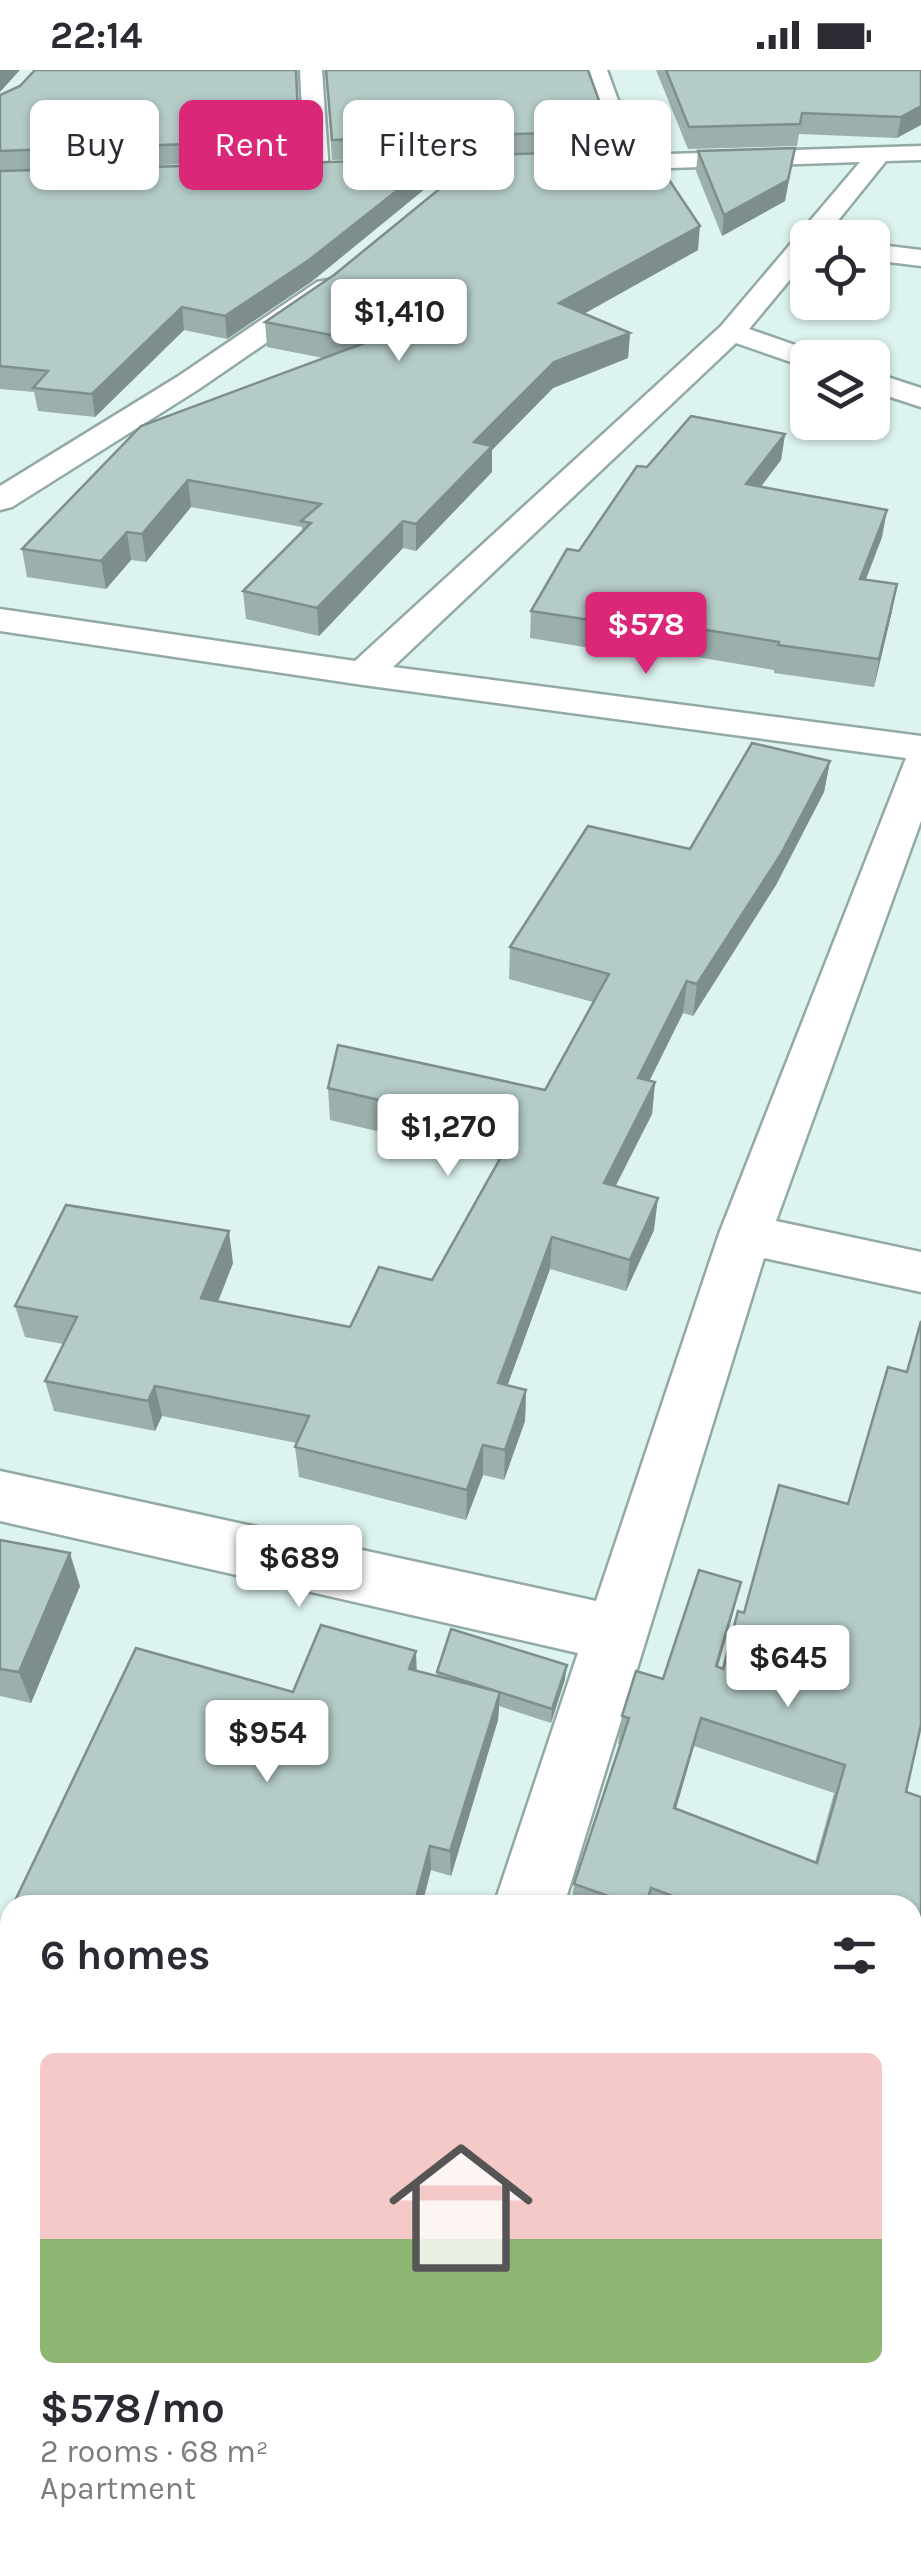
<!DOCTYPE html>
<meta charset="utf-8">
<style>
body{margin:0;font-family:Karla,sans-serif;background:#f2f2f3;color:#2b2b33;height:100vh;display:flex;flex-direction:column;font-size:38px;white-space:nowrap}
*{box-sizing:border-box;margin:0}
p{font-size:32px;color:#7c7c81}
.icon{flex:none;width:55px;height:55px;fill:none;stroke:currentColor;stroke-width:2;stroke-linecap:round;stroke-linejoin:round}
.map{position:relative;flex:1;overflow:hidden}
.side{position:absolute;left:0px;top:1825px;width:922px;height:672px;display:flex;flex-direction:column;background:#fff;border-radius:30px 30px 0 0;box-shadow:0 2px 8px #0004}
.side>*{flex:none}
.top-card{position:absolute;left:30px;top:30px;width:862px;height:90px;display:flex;gap:20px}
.buttons{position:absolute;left:790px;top:150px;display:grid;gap:20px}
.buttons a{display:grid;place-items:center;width:100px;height:100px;border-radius:15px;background:#fff;box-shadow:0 2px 8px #0004;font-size:50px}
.price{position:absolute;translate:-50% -85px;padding:0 22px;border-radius:10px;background:#fff;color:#222;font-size:32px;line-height:65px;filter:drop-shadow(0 2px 5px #0008)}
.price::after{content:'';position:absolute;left:50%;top:60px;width:30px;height:22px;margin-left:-15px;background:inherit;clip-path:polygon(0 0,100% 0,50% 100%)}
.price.current{background:#db2777;color:#fff}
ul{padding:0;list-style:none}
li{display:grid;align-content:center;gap:20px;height:530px;padding:0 40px}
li+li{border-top:2px solid #e1e1e2}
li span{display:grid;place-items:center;height:310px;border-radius:15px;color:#555}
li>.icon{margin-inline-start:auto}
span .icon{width:180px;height:180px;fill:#fffc;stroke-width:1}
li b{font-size:42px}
h2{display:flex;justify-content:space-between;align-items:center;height:120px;padding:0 40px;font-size:42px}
.tag{padding:0 35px;border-radius:15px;background:#fff;box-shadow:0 2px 8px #0004;font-size:35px;line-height:90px}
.tag.current{background:#db2777;color:#fff}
.status{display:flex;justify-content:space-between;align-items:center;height:70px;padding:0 50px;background:#fff;direction:ltr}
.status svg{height:28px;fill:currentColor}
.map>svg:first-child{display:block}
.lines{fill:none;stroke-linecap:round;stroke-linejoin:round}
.minor-casing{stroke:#93a9a6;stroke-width:5}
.minor{fill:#fff;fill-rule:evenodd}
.wall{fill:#9bafac;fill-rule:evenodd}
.shaded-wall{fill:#7e8e8c}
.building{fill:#b4cbc8;stroke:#7e8e8c;stroke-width:2.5;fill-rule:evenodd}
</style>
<div class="status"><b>22:14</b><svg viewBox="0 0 49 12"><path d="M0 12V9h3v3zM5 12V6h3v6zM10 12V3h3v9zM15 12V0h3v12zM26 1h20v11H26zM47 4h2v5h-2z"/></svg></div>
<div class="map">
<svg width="921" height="2496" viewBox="0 0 921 2496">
<rect width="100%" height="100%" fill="#dcf3f0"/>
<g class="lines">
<!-- minor casing -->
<g class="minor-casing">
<g id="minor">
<polygon points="300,0 322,0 329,103 317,110 305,103"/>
<polygon points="585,0 607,0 638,85 921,76 921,90 886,91 824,168 808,168 808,188 749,259 818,283 822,288 808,288 808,298 736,273 393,597 921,666 921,751 776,1151 921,1182 921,1222 764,1188 564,1835 494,1835 578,1583 0,1451 0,1401 596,1531 719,1164 906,688 363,615 0,561 0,539 355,591 721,256 860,92 363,108 351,101 363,94 614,86"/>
<polygon points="872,174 921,180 921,196 872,190"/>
<polygon points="327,210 341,218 337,224 199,319 12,437 0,440 0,416 177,307 317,212"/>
<polygon points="872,302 921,318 921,337 872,321"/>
<polygon points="10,2455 10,2488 105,2488 108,2496 0,2496 0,2469"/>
<polygon points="241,2488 331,2488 328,2496 238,2496"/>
</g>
</g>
<!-- minor -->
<use href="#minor" class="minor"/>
</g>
<!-- wall -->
<g class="wall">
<polygon points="296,0 300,90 28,100 437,109 311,212 227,269 184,260 95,347 38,341 34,322 0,319 0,25"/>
<polygon points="326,0 610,61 609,81 698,180 584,244 630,263 628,288 553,318 492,380 492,402 416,481 403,478 319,566 246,549 243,521 302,462 302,457 191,437 146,492 131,490 106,519 27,507 22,479 323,288 267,277 265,252 334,205 480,85 332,90"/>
<polygon points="656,0 921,0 897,68 799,64 797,76 688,79"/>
<polygon points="795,78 785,131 722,166 696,101 698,81"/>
<polygon points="785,364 781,390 761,417 882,467 866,510 892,541 874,617 774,603 774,600 631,576 626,584 530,568 531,541 647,397"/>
<polygon points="830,691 824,722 776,815 693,946 683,943 649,1011 655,1012 652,1044 615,1116 654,1160 626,1221 550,1199 507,1316 526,1320 525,1351 504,1410 483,1405 466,1450 299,1407 295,1377 297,1373 162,1346 155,1361 54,1341 45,1311 63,1274 25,1267 15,1236 233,1193 218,1232 350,1257 432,1210 499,1090 330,1050 328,1018 545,1020 593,932 509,909 510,877 690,779"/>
<path d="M921 1251 906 1722 921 1727V1919L912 1916V1835H571L574 1814 620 1675 618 1674 622 1646 733 1543 718 1597 723 1599 744 1543 848 1434 906 1302ZM694 1676 834 1723 815 1792 676 1739Z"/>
<polygon points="0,1470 80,1516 31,1633 0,1626"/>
<polygon points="416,1581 416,1600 437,1606 437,1602 565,1609 551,1653 499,1636 498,1650 451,1806 431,1800 293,1622"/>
<polygon points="10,1841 10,2384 0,2381 0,1861"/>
<polygon points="580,2488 912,2488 921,2496 603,2496"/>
</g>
<!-- shaded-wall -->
<g class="shaded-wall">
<polygon points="0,0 20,0 0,22"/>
<polygon points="921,36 921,55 897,68 901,47"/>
<polygon points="795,78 785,131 722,166 724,145"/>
<polygon points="437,89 437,109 311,212 227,269 225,246"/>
<polygon points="700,156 698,180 558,258 559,233"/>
<polygon points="182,237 184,260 95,347 92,324"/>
<polygon points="630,263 628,288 553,318 492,380 492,402 416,481 416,454 474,372 554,292"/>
<polygon points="785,364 781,390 742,440 746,414"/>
<polygon points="188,410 191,437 146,492 142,464"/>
<polygon points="887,440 882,467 855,536 860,509"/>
<polygon points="403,451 403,478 319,566 317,538"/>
<polygon points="127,462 131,490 106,519 101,491"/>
<polygon points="897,514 892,541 874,617 879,589"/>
<polygon points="633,548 631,576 626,584 629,556"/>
<polygon points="830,691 824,722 776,815 693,946 697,914"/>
<polygon points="687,911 683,943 635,1040 638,1008"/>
<polygon points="655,1012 652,1044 601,1145 604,1113"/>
<polygon points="658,1128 654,1160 626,1221 630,1190"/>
<polygon points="229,1161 233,1193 207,1259 201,1228"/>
<polygon points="552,1167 550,1199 497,1344 498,1313"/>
<polygon points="155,1316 162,1346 155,1361 148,1331"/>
<polygon points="526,1320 525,1351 504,1410 505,1380"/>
<polygon points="483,1375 483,1405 466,1450 467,1420"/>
<polygon points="70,1483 80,1516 31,1633 19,1602"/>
<polygon points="741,1512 733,1543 709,1625 716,1596"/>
<polygon points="416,1581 417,1609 409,1599"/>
<polygon points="567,1595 565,1609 551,1653 552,1639"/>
<polygon points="500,1622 498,1650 451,1806 450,1781"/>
<polygon points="701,1648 694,1676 668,1765 674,1738"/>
<polygon points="430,1776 431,1800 422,1835 414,1835"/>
</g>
<!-- building -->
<g class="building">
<polygon points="35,0 296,0 299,70 0,81 0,25 20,16"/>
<polygon points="326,0 588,0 610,61 332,70"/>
<polygon points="666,0 921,0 921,36 901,47 802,43 800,54 689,57"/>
<polygon points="795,78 788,110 724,145 698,81"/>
<polygon points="649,80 700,156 559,233 630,263 554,292 474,372 492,376 416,454 403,451 317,538 243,521 311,453 301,451 321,434 188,410 142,464 127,462 101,491 22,479 141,356 367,272 265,252 334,205 481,85"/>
<polygon points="437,89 309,190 225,246 182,237 92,324 33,318 48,301 0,296 0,101"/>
<polygon points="691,346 785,364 746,414 887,440 860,509 897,514 879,589 778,575 779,572 633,548 629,556 531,541 567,479 579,481 637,396 647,397"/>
<polygon points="752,673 830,691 781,784 697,914 687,911 638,1008 655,1012 604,1113 658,1128 630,1190 552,1167 498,1313 526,1320 505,1380 483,1375 467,1420 295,1377 309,1346 155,1316 148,1331 45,1311 77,1247 15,1236 66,1135 229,1161 201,1228 350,1257 379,1197 432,1210 515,1062 328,1018 338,975 545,1020 609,904 510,877 588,756 690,779"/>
<path d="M921 1251V1655L906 1722 921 1727V1890L912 1887V1835H697L651 1818 646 1835H634L574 1814 629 1648 622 1646 636 1601 663 1609 699 1500 741 1512 716 1596 723 1599 738 1541 744 1543 779 1415 848 1434 888 1297 907 1302ZM701 1648 845 1695 817 1793 674 1738Z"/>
<polygon points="0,1470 70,1483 19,1602 0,1599"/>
<polygon points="321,1555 416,1581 409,1599 500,1622 450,1781 430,1776 414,1835 13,1835 136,1578 293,1622"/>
<polygon points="451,1559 567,1595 552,1639 437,1602"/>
<polygon points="10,1841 10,2378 0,2375 0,1861"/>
<polygon points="912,2128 921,2130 921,2496 615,2496 616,2490 608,2488 912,2488"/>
</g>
</svg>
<div class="buttons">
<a><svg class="icon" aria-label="locate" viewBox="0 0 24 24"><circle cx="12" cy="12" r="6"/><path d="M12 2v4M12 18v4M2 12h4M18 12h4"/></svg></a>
<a><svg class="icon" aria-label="layers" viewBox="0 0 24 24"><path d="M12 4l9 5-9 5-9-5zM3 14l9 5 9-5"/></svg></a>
</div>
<b class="price" style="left:399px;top:294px">$1,410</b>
<b class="price current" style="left:646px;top:607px">$578</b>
<b class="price" style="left:448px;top:1109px">$1,270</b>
<b class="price" style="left:299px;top:1540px">$689</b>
<b class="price" style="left:788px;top:1640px">$645</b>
<b class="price" style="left:267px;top:1715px">$954</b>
<div class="top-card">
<a class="tag">Buy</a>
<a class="tag current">Rent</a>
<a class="tag">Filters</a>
<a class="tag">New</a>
</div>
<section class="side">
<h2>6 homes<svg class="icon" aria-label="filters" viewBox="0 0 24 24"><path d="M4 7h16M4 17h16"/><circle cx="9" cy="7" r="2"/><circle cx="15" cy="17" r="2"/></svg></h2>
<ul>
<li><span style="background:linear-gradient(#f6c9c9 60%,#8fb573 0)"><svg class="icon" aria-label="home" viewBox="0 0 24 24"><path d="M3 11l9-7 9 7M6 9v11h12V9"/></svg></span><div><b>$578/mo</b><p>2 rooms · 68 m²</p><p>Apartment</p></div></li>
</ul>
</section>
</div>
